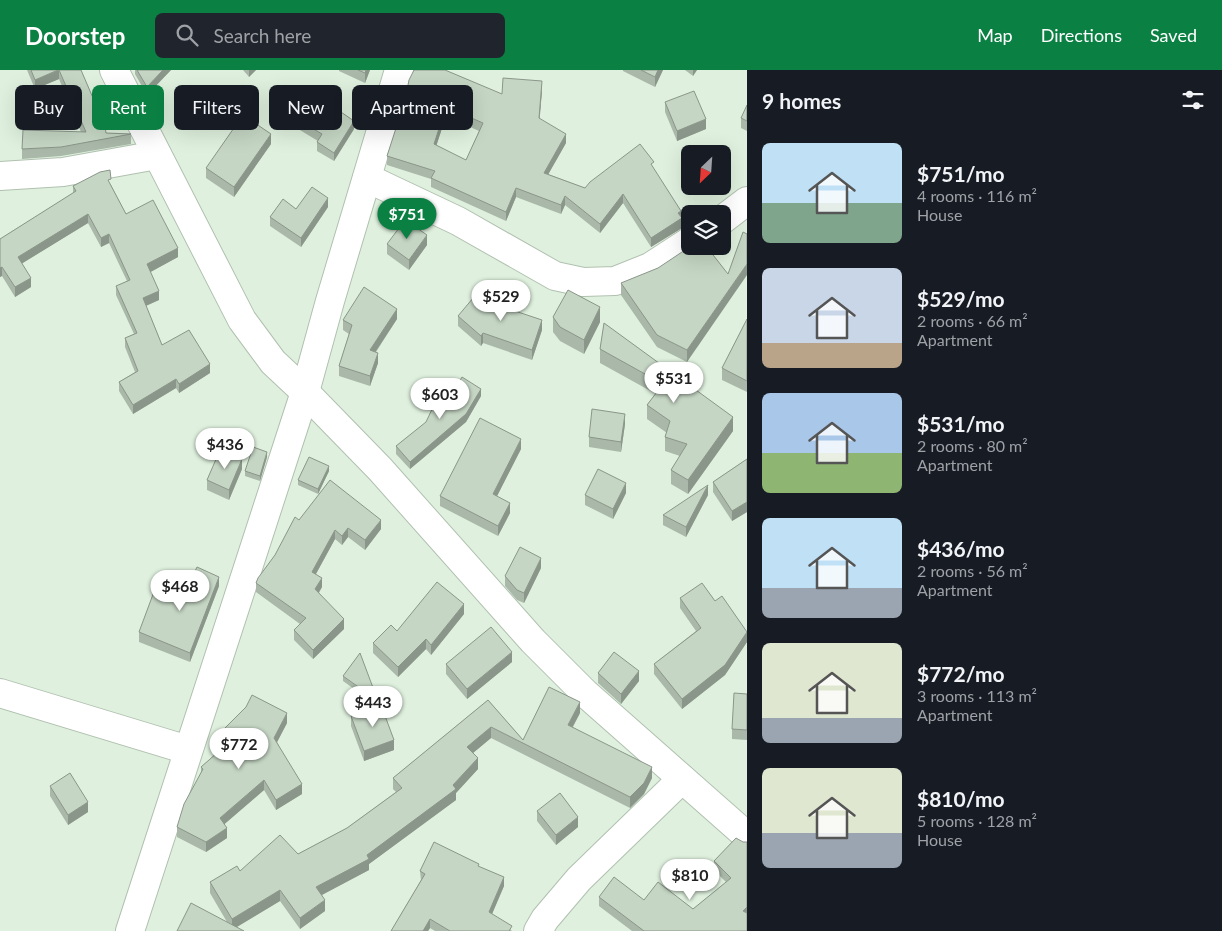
<!DOCTYPE html>
<meta charset="utf-8">
<style>
body{margin:0;font-family:Lato,sans-serif;background:#20242c;color:#f1f3f6;height:100vh;display:flex;flex-direction:column;font-size:19px;white-space:nowrap}
*{box-sizing:border-box;margin:0}
p{font-size:16px;color:#9ea1a6}
.icon{flex:none;width:28px;height:28px;fill:none;stroke:currentColor;stroke-width:2;stroke-linecap:round;stroke-linejoin:round}
.map{position:relative;flex:1;overflow:hidden}
.sheet{display:flex;flex-direction:column;background:#171b24;width:475px}
.sheet>*{flex:none}
.banner{position:absolute;left:15px;top:15px;width:475px;height:45px;display:flex;gap:10px}
.needle{width:32px;rotate:205deg}
.buttons{position:absolute;left:681px;top:75px;display:grid;gap:10px}
.buttons a{display:grid;place-items:center;width:50px;height:50px;border-radius:8px;background:#171b24;box-shadow:0 5px 20px #0002;font-size:25px}
.price{position:absolute;translate:-50% -42px;padding:0 11px;border-radius:18px;background:#fff;color:#222;font-size:16px;line-height:32px;filter:drop-shadow(0 1px 2px #0008)}
.price::after{content:'';position:absolute;left:50%;top:30px;width:15px;height:11px;margin-left:-8px;background:inherit;clip-path:polygon(0 0,100% 0,50% 100%)}
.price.active{background:#0b8043;color:#fff}
ul{padding:0;list-style:none}
li{display:flex;align-items:center;gap:15px;height:125px;padding:0 15px}
li span{display:grid;place-items:center;flex:none;width:140px;height:100px;border-radius:8px;color:#555}
li>.icon{margin-inline-start:auto}
span .icon{width:60px;height:60px;fill:#fffc;stroke-width:1}
li b{font-size:21px}
h2{display:flex;justify-content:space-between;align-items:center;height:60px;padding:0 15px;font-size:21px}
.chip{padding:0 18px;border-radius:8px;background:#171b24;box-shadow:0 5px 20px #0002;font-size:18px;line-height:45px}
.chip.active{background:#0b8043;color:#fff}
header{display:flex;align-items:center;gap:30px;box-sizing:border-box;height:70px;padding:0 25px;background:#0b8043;color:#fff}
header strong{font-size:24px}
nav{display:flex;gap:28px;margin-inline-start:auto;font-size:18px}
.search{width:350px;height:45px;background:#20242c;display:flex;align-items:center;gap:12px;box-sizing:border-box;padding:0 18px;border-radius:8px;color:#9ea1a6;font-size:19px}
main{display:flex;flex:1;min-height:0}
.map>svg:first-child{display:block}
.lines{fill:none;stroke-linecap:round;stroke-linejoin:round}
.minor-casing{stroke:#b0c1af;stroke-width:30}
.minor{stroke:#fff;stroke-width:28}
.wall{fill:#a9b8a9;fill-rule:evenodd}
.shaded-wall{fill:#8a9689}
.building{fill:#c5d6c4;stroke:#8a9689;fill-rule:evenodd}
</style>
<header>
<strong>Doorstep</strong>
<div class="search"><svg class="icon" aria-label="search" viewBox="0 0 24 24"><circle cx="10" cy="10" r="6"/><path d="M15 15l6 6"/></svg>Search here</div>
<nav><a>Map</a><a>Directions</a><a>Saved</a></nav>
</header>
<main>
<div class="map">
<svg width="747" height="861" viewBox="0 0 747 861">
<rect width="100%" height="100%" fill="#dff1de"/>
<g class="lines">
<!-- minor casing -->
<g class="minor-casing">
<g id="minor">
<polyline points="114,0 242,250 273,292 305,322 380,399 533,571 585,623 747,766"/>
<polyline points="0,106 63,102 157,85"/>
<polyline points="367,108 458,151 555,206 583,212 615,211 650,197 690,171"/>
<polyline points="722,150 747,131"/>
<polyline points="0,623 188,680"/>
<polyline points="130,861 305,322 330,231 399,0"/>
<polyline points="538,861 545,849 579,809 682,709"/>
</g>
</g>
<!-- minor -->
<use href="#minor" class="minor"/>
</g>
<!-- wall -->
<g class="wall">
<polygon points="27,0 81,0 106,63 131,64 131,74 61,86 22,89 22,79 81,62 59,9 35,19"/>
<polygon points="135,0 171,0 147,25 135,4"/>
<polygon points="243,0 256,0 249,7"/>
<polygon points="339,0 370,0 365,13 339,1"/>
<polygon points="623,0 663,0 655,17 623,1"/>
<polygon points="685,0 697,0 693,6"/>
<path d="M407 20 502 24 542 21 539 49 566 73 548 104 585 118 654 99 681 147 682 158 651 177 623 133 600 163 565 135 561 144 516 127 506 151 431 117V109L387 95V86L407 26ZM446 46 479 61 466 90 436 76Z"/>
<polygon points="665,32 706,59 677,71 665,42"/>
<polygon points="747,35 747,61 741,58 741,48"/>
<polygon points="280,39 332,48 354,59 334,91 317,81 317,72 318,71 280,48"/>
<polygon points="271,74 234,127 206,108 206,98"/>
<polygon points="111,115 126,144 178,187 150,202 159,230 146,236 162,275 210,303 179,323 176,318 133,344 119,321 119,312 135,302 125,277 125,268 134,264 116,225 116,216 127,211 109,173 101,177 88,153 22,193 31,217 15,227 2,206 0,207 0,169 73,123 73,116"/>
<polygon points="328,137 301,177 270,156 270,147 296,139"/>
<polygon points="747,164 687,292 657,277 621,225 621,213 728,204"/>
<polygon points="387,174 427,175 409,200 387,184"/>
<polygon points="458,246 542,260 532,290 483,273 481,276 458,256"/>
<polygon points="553,247 600,252 584,284 560,271 553,262"/>
<polygon points="397,249 376,282 378,293 370,316 339,306 339,296 349,264 343,260 343,250"/>
<polygon points="747,249 747,322 722,310 722,298"/>
<polygon points="604,253 733,361 688,424 671,414 671,400 680,386 665,381 665,367 667,363 647,349 647,335 656,324 600,293 600,279"/>
<polygon points="481,326 466,352 410,399 396,384 396,376 443,340"/>
<polygon points="625,354 621,382 589,377 589,367"/>
<polygon points="521,379 497,426 510,443 498,466 440,436 440,426"/>
<polygon points="267,387 260,411 245,406 245,401"/>
<polygon points="747,389 747,442 732,451 713,422 713,412"/>
<polygon points="242,399 229,430 207,420 207,410"/>
<polygon points="329,401 318,424 298,415 298,410"/>
<polygon points="626,423 613,449 585,435 585,425"/>
<polygon points="708,425 686,467 663,455 663,445"/>
<polygon points="299,450 381,459 365,480 348,467 342,475 335,469 316,504 322,517 319,523 344,559 313,589 294,570 294,560 300,554 256,522 256,513"/>
<polygon points="541,498 524,533 517,530 505,516 505,506"/>
<polygon points="219,516 190,592 139,572 139,562"/>
<polygon points="680,528 715,531 747,572 725,605 682,639 654,604 654,594 696,561 680,538"/>
<polygon points="464,544 431,585 426,579 398,607 373,583 373,573 397,561"/>
<polygon points="512,592 467,629 446,604 446,594"/>
<polygon points="598,603 639,611 621,634 598,613"/>
<polygon points="343,606 378,631 378,636 394,680 364,691 351,656 351,646 378,636 343,611"/>
<polygon points="747,624 747,670 732,669 732,659"/>
<polygon points="488,630 523,670 580,643 573,657 652,708 644,724 630,738 491,668 473,683 478,699 456,723 456,730 369,794 369,800 322,825 325,841 300,859 280,831 236,857 227,852 210,823 210,812 240,801 298,784 347,758 396,722 393,719 393,708"/>
<polygon points="287,653 277,672 302,724 276,740 264,720 224,754 227,768 206,782 177,767 177,757 201,704 201,697 228,673 224,669 224,659"/>
<polygon points="50,716 88,742 68,755 50,726"/>
<polygon points="537,741 578,757 556,775 537,751"/>
<polygon points="743,772 747,861 632,861 599,836 599,827 644,830 693,839 726,812 714,800 714,791"/>
<polygon points="479,797 504,816 492,844 512,861 435,861 430,858 428,861 391,861 421,810 420,801"/>
</g>
<!-- shaded-wall -->
<g class="shaded-wall">
<polygon points="59,0 59,9 35,19 35,10"/>
<polygon points="163,0 171,0 147,25 147,17"/>
<polygon points="249,0 256,0 249,7"/>
<polygon points="366,0 370,0 365,13 365,3"/>
<polygon points="658,0 663,0 655,17 655,7"/>
<polygon points="693,0 697,0 693,6"/>
<polygon points="542,11 542,21 539,57 539,48"/>
<polygon points="446,37 446,46 434,83 434,74"/>
<polygon points="706,49 706,59 677,71 677,61"/>
<polygon points="354,51 354,59 334,91 334,83"/>
<polygon points="271,64 271,74 234,127 234,117"/>
<polygon points="566,64 566,73 544,112 544,103"/>
<polygon points="516,118 516,127 506,151 506,142"/>
<polygon points="623,124 623,133 600,163 600,154"/>
<polygon points="565,126 565,135 561,144 561,135"/>
<polygon points="328,128 328,137 301,177 301,168"/>
<polygon points="681,141 681,149 682,148 682,158 651,177 651,168 678,143"/>
<polygon points="88,144 88,153 18,196 18,187"/>
<polygon points="109,164 109,173 101,177 101,168"/>
<polygon points="427,165 427,175 409,200 409,190"/>
<polygon points="178,178 178,187 147,204 147,194"/>
<polygon points="747,194 747,205 687,292 687,280"/>
<polygon points="2,197 2,206 0,207 0,198"/>
<polygon points="31,208 31,217 15,227 15,217"/>
<polygon points="159,221 159,230 143,237 143,228"/>
<polygon points="600,237 600,252 584,284 584,270"/>
<polygon points="397,239 397,249 370,290 370,280"/>
<polygon points="542,250 542,260 532,290 532,280"/>
<polygon points="483,263 483,273 481,276 481,266"/>
<polygon points="378,283 378,293 370,316 370,306"/>
<polygon points="210,294 210,303 179,323 179,314"/>
<polygon points="176,309 176,318 133,344 133,335"/>
<polygon points="481,319 481,326 466,352 410,399 410,392"/>
<polygon points="625,344 625,354 621,382 621,372"/>
<polygon points="733,347 733,361 688,424 688,410"/>
<polygon points="521,369 521,379 493,434 493,424"/>
<polygon points="267,382 267,387 260,411 260,406"/>
<polygon points="242,389 242,399 229,430 229,420"/>
<polygon points="329,396 329,401 318,424 318,419"/>
<polygon points="626,413 626,423 613,449 613,439"/>
<polygon points="708,415 708,425 686,467 686,457"/>
<polygon points="747,432 747,442 732,451 732,441"/>
<polygon points="510,433 510,443 498,466 498,456"/>
<polygon points="381,450 381,459 365,480 365,470"/>
<polygon points="348,458 348,467 342,475 342,466"/>
<polygon points="335,460 335,469 312,511 312,502"/>
<polygon points="541,488 541,498 524,533 524,523"/>
<polygon points="219,507 219,516 190,592 190,583"/>
<polygon points="322,508 322,517 315,528 315,519"/>
<polygon points="464,534 464,544 431,585 431,575"/>
<polygon points="344,549 344,559 313,589 313,580"/>
<polygon points="747,562 747,572 725,605 682,639 682,629"/>
<polygon points="426,569 426,579 398,607 398,597"/>
<polygon points="512,582 512,592 467,629 467,619"/>
<polygon points="639,601 639,611 621,634 621,624"/>
<polygon points="580,632 580,643 568,665 568,655"/>
<polygon points="287,643 287,653 274,678 274,668"/>
<polygon points="491,657 491,668 467,688 467,677"/>
<polygon points="394,670 394,680 364,691 364,681"/>
<polygon points="478,688 478,699 456,723 456,730 369,794 369,800 316,828 316,817 367,785 453,715"/>
<polygon points="652,697 652,708 644,724 630,738 630,727"/>
<polygon points="264,710 264,720 220,758 220,748"/>
<polygon points="302,714 302,724 276,740 276,730"/>
<polygon points="88,732 88,742 68,755 68,745"/>
<polygon points="578,747 578,757 556,775 556,765"/>
<polygon points="227,758 227,768 206,782 206,772"/>
<polygon points="504,807 504,816 489,851 489,842"/>
<polygon points="280,820 280,831 232,860 232,849"/>
<polygon points="325,830 325,841 300,859 300,848"/>
<polygon points="747,837 747,846 743,841"/>
<polygon points="430,849 430,858 428,861 423,861"/>
</g>
<!-- building -->
<g class="building">
<polygon points="31,0 58,0 35,10"/>
<polygon points="59,0 81,0 105,56 106,63 131,64 61,77 22,79 23,60 86,62"/>
<polygon points="137,0 163,0 147,17"/>
<polygon points="358,0 366,0 365,3"/>
<path d="M414 0H445L502 24 503 8 542 11 539 48 566 64 544 103 585 118 590 112 640 74 654 92 651 94 681 141 678 143 682 148 651 168 623 124 600 154 565 126 561 135 516 118 506 142 431 108 435 101 387 86 408 21 407 20 409 10ZM446 37 483 53 466 90 434 74Z"/>
<polygon points="641,0 658,0 655,7"/>
<polygon points="694,21 706,49 677,61 665,32"/>
<polygon points="290,23 332,48 338,40 354,51 334,83 317,72 322,64 280,39"/>
<polygon points="747,35 747,51 741,48"/>
<polygon points="243,45 271,64 234,117 206,98"/>
<polygon points="110,100 111,109 108,110 126,144 153,130 178,178 147,194 159,221 143,228 162,275 189,260 210,294 179,314 176,309 133,335 119,312 138,301 125,268 137,263 116,216 130,210 109,164 101,168 88,144 18,187 31,208 15,217 2,197 0,198 0,169 76,121 73,116 100,102"/>
<polygon points="312,117 328,128 301,168 270,147 283,129 296,139"/>
<polygon points="405,150 427,165 409,190 387,174"/>
<polygon points="743,162 747,164 747,194 687,280 657,265 621,213 658,198 691,176 706,176 728,204"/>
<polygon points="364,217 397,239 370,280 378,283 370,306 339,296 352,255 343,250"/>
<polygon points="568,220 600,237 584,270 560,257 553,247"/>
<polygon points="479,221 494,234 542,250 532,280 483,263 481,266 458,246"/>
<polygon points="747,249 747,311 722,298"/>
<polygon points="604,253 733,347 688,410 671,400 687,374 665,367 670,351 647,335 663,314 600,279"/>
<polygon points="462,307 481,319 466,344 410,392 396,376 426,352 434,335 443,340"/>
<polygon points="592,339 625,344 621,372 589,367"/>
<polygon points="480,348 521,369 493,424 510,433 498,456 440,426"/>
<polygon points="253,377 267,382 260,406 245,401"/>
<polygon points="220,380 242,389 229,420 207,410"/>
<polygon points="309,387 329,396 318,419 298,410"/>
<polygon points="747,389 747,432 732,441 713,412"/>
<polygon points="598,399 626,413 613,439 585,425"/>
<polygon points="330,410 381,450 365,470 348,458 342,466 335,460 312,502 322,508 315,519 344,549 313,580 294,560 306,548 256,513 258,508 275,485 295,447 299,450"/>
<polygon points="708,415 686,457 663,445"/>
<polygon points="520,477 541,488 524,523 517,520 505,506"/>
<polygon points="197,497 219,507 190,583 139,562 155,519 182,529"/>
<polygon points="437,512 464,534 431,575 426,569 398,597 373,573 391,555 397,561"/>
<polygon points="702,513 715,531 722,526 747,562 725,595 682,629 654,594 701,558 680,528"/>
<polygon points="491,557 512,582 467,619 446,594"/>
<polygon points="614,582 639,601 621,624 598,603"/>
<polygon points="360,583 378,631 343,606"/>
<polygon points="549,617 580,632 568,655 652,697 644,713 630,727 491,657 467,677 478,688 453,715 456,719 367,785 369,789 316,817 325,830 300,848 280,820 232,849 210,812 237,796 240,801 280,765 298,784 347,758 402,718 393,708 488,630 523,670"/>
<polygon points="734,623 747,624 747,660 732,659"/>
<polygon points="252,625 287,643 274,668 302,714 276,730 264,710 220,748 227,758 206,772 177,757 184,734 203,699 201,697 233,669 224,659 246,637"/>
<polygon points="381,635 394,670 364,681 351,646"/>
<polygon points="70,703 88,732 68,745 50,716"/>
<polygon points="560,723 578,747 556,765 537,741"/>
<polygon points="736,768 743,772 747,772 747,837 743,841 747,843 747,861 644,861 599,827 614,807 644,830 658,812 693,839 731,808 714,791"/>
<polygon points="434,772 479,794 478,796 504,807 489,842 512,856 509,861 450,861 430,849 423,861 391,861 425,804 420,801"/>
<polygon points="191,833 244,861 177,861"/>
</g>
</svg>
<div class="buttons">
<a><svg class="needle" viewBox="-14 -14 28 28"><path d="M0-13l5 13h-10z" fill="#e53935"/><path d="M0 13l5-13h-10z" fill="#9ea1a6"/></svg></a>
<a><svg class="icon" aria-label="layers" viewBox="0 0 24 24"><path d="M12 4l9 5-9 5-9-5zM3 14l9 5 9-5"/></svg></a>
</div>
<b class="price active" style="left:407px;top:170px">$751</b>
<b class="price" style="left:501px;top:252px">$529</b>
<b class="price" style="left:674px;top:334px">$531</b>
<b class="price" style="left:440px;top:350px">$603</b>
<b class="price" style="left:225px;top:400px">$436</b>
<b class="price" style="left:180px;top:542px">$468</b>
<b class="price" style="left:373px;top:658px">$443</b>
<b class="price" style="left:239px;top:700px">$772</b>
<b class="price" style="left:690px;top:831px">$810</b>
<div class="banner">
<a class="chip">Buy</a>
<a class="chip active">Rent</a>
<a class="chip">Filters</a>
<a class="chip">New</a>
<a class="chip">Apartment</a>
</div>
</div>
<section class="sheet">
<h2>9 homes<svg class="icon" aria-label="filters" viewBox="0 0 24 24"><path d="M4 7h16M4 17h16"/><circle cx="9" cy="7" r="2"/><circle cx="15" cy="17" r="2"/></svg></h2>
<ul>
<li><span style="background:linear-gradient(#bfe0f5 60%,#7fa58c 0)"><svg class="icon" aria-label="home" viewBox="0 0 24 24"><path d="M3 11l9-7 9 7M6 9v11h12V9"/></svg></span><div><b>$751/mo</b><p>4 rooms · 116 m²</p><p>House</p></div></li>
<li><span style="background:linear-gradient(#c9d6e8 75%,#b9a48a 0)"><svg class="icon" aria-label="home" viewBox="0 0 24 24"><path d="M3 11l9-7 9 7M6 9v11h12V9"/></svg></span><div><b>$529/mo</b><p>2 rooms · 66 m²</p><p>Apartment</p></div></li>
<li><span style="background:linear-gradient(#a9c7e8 60%,#8fb573 0)"><svg class="icon" aria-label="home" viewBox="0 0 24 24"><path d="M3 11l9-7 9 7M6 9v11h12V9"/></svg></span><div><b>$531/mo</b><p>2 rooms · 80 m²</p><p>Apartment</p></div></li>
<li><span style="background:linear-gradient(#bfe0f5 70%,#9aa5b1 0)"><svg class="icon" aria-label="home" viewBox="0 0 24 24"><path d="M3 11l9-7 9 7M6 9v11h12V9"/></svg></span><div><b>$436/mo</b><p>2 rooms · 56 m²</p><p>Apartment</p></div></li>
<li><span style="background:linear-gradient(#dfe7d0 75%,#9aa5b1 0)"><svg class="icon" aria-label="home" viewBox="0 0 24 24"><path d="M3 11l9-7 9 7M6 9v11h12V9"/></svg></span><div><b>$772/mo</b><p>3 rooms · 113 m²</p><p>Apartment</p></div></li>
<li><span style="background:linear-gradient(#dfe7d0 65%,#9aa5b1 0)"><svg class="icon" aria-label="home" viewBox="0 0 24 24"><path d="M3 11l9-7 9 7M6 9v11h12V9"/></svg></span><div><b>$810/mo</b><p>5 rooms · 128 m²</p><p>House</p></div></li>
</ul>
</section>
</main>
